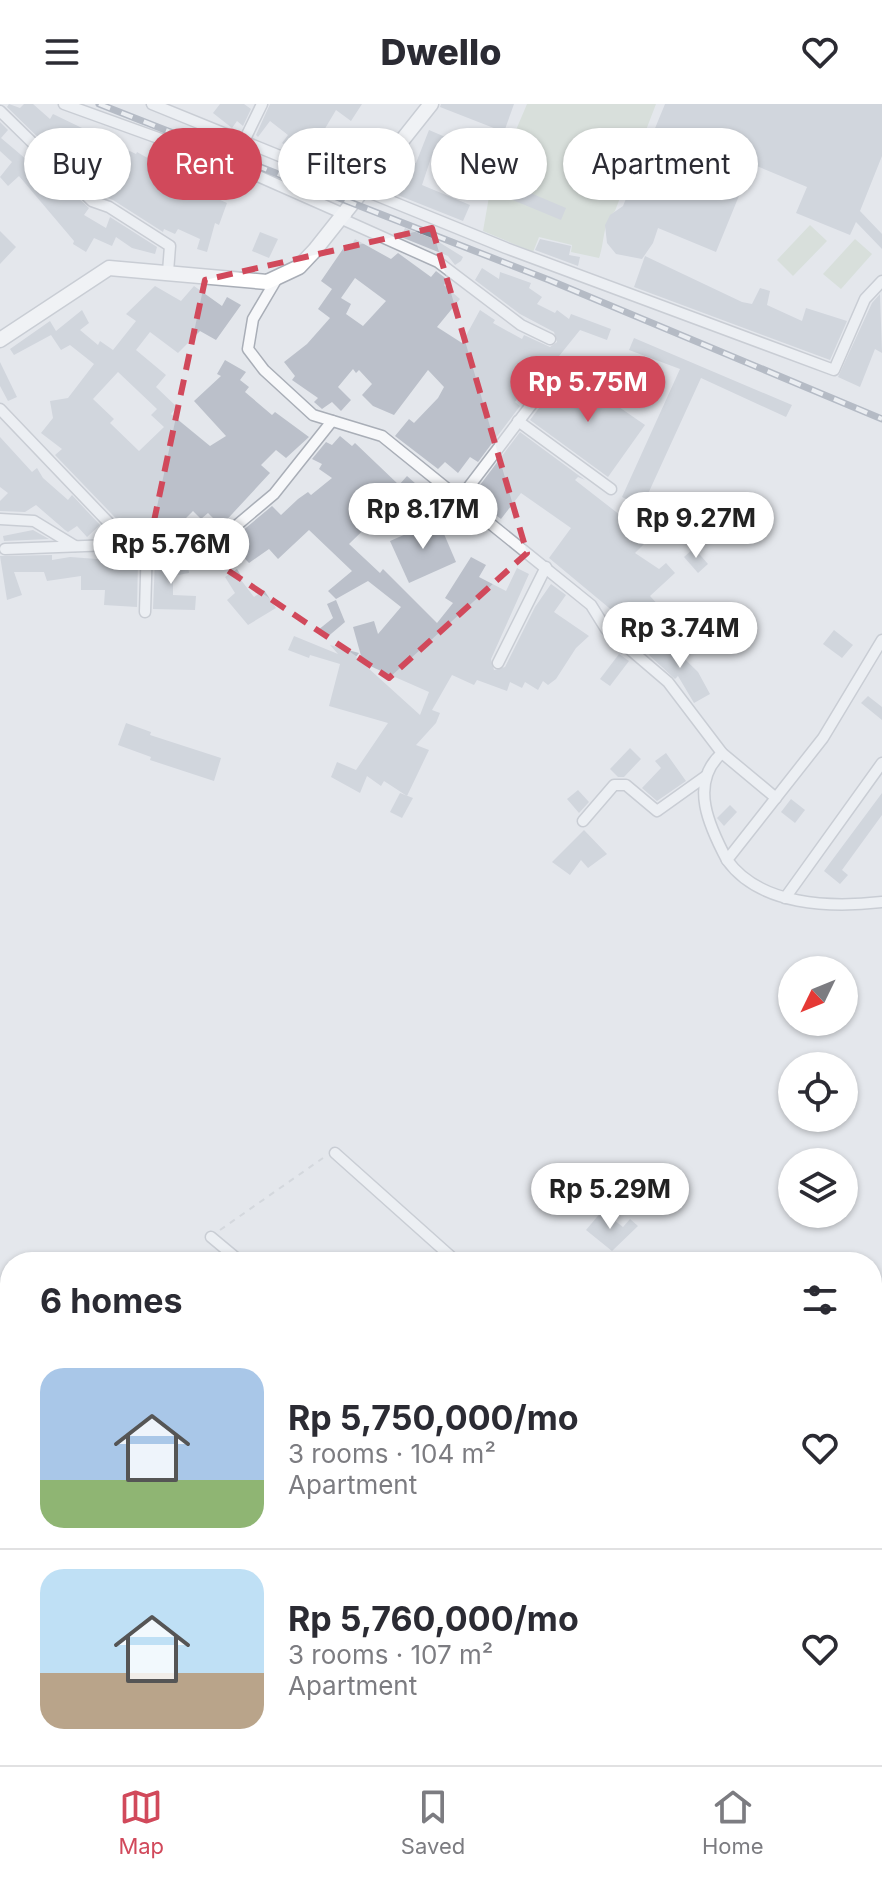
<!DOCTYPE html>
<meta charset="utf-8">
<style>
body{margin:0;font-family:Inter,sans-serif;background:#f7f7f7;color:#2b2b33;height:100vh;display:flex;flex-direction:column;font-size:30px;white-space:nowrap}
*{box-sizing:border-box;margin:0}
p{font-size:26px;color:#7c7c81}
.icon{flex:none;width:44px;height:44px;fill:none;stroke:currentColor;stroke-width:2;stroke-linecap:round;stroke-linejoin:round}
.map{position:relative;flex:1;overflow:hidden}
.sheet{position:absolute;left:0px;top:1148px;width:882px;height:514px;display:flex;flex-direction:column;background:#fff;border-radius:32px 32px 0 0;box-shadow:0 2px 6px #0004}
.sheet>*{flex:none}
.top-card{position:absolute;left:24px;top:24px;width:834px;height:72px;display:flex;gap:16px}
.needle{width:52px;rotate:227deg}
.tools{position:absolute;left:778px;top:852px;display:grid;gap:16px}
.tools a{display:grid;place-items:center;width:80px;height:80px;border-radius:50%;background:#fff;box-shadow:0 2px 6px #0004;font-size:40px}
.price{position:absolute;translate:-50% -68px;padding:0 18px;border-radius:28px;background:#fff;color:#222;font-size:26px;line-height:52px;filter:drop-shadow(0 2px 4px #0008)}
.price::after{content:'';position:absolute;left:50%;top:48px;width:24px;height:18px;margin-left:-12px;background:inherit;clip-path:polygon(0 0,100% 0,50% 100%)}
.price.on{background:#d1495b;color:#fff}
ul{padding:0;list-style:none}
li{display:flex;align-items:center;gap:24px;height:200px;padding:0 40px}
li+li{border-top:2px solid #e1e1e2}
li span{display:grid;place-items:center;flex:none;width:224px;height:160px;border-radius:24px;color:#555}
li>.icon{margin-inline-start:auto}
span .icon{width:96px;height:96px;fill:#fffc;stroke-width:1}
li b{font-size:34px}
h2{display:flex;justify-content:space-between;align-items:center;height:96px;padding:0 40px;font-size:34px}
.tag{padding:0 28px;border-radius:36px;background:#fff;box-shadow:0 2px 6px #0004;font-size:28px;line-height:72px}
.tag.on{background:#d1495b;color:#fff}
header{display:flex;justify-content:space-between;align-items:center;height:104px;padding:0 40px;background:#fff;font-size:36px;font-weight:800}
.tab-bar{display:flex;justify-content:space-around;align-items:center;height:112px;border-top:2px solid #e1e1e2;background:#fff;font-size:22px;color:#7c7c81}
.tab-bar a{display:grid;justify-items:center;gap:4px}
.tab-bar .on{color:#d1495b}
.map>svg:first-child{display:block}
.green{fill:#c9d6c5}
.building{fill:#bbc0ca;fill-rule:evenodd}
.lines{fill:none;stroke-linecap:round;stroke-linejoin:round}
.lane-casing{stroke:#a9aeb7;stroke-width:8}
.street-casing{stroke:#a9aeb7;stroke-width:13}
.secondary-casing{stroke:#a9aeb7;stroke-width:17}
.path{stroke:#c2c5cb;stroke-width:2;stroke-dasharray:6 6;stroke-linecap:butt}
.lane{stroke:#f7f8fa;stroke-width:5}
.street{stroke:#f7f8fa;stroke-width:10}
.secondary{stroke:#fff;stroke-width:14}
.rail-casing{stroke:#7d8696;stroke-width:7}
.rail{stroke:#f4f6f9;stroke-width:4;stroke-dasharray:12;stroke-linecap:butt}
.marked{fill:none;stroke:#d1495b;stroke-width:6;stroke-dasharray:16 10;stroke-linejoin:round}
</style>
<header><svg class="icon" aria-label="menu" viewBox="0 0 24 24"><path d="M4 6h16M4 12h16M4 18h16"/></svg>Dwello<svg class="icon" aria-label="heart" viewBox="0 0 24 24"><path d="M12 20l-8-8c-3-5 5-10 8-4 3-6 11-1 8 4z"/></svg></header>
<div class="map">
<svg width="882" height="1661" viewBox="0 0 882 1661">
<rect width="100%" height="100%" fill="#e4e7ec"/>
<!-- green -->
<g class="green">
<path d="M527 0H656L615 107C602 119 605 138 599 154L571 148 572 141 539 133 533 148 483 127 490 87Z"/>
<polygon points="810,121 827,137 793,172 777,156"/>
<polygon points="855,135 872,150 841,185 823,170"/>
</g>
<!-- building -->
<g class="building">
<polygon points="9,0 20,4 24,0 33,0 50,15 53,10 136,50 137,48 169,66 171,62 193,69 191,74 221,88 218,95 227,99 219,121 215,119 207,148 197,145 200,135 178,125 175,130 164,125 163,128 113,96 96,90 7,3"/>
<polygon points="220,0 244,0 251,5 243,22 237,17 232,24 213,9"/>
<polygon points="270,0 362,0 351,17 336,6 320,33 334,44 323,58 299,41 294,48 282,39 288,31 270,17 258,33 256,31"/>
<polygon points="441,0 514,0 504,28 440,3"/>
<polygon points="665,0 882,0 882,52 860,107 882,130 882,145 856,118 850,131 796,109 807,83 752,60 716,148 658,124 653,139 642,155 616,150 607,139 605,121 610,111 623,102"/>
<polygon points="0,18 8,26 1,34 33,61 30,64 46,85 54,78 63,86 66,83 89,104 84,111 106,124 110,113 157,143 155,150 132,144 116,133 112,142 94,134 86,148 73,140 74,137 19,72 8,82 0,73 12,58 0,47"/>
<polygon points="429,26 450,35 454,27 493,44 479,76 431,54 422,81 470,101 463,117 385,86 392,65 401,54 416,59"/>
<polygon points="497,75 566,104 561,116 491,87"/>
<polygon points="405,124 434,135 463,153 461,157 455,161 448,152 401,133"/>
<polygon points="0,127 16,143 0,160"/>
<polygon points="260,128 278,135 269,154 252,147"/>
<path d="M355 135 391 155 398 149 431 173 436 167 444 173 448 177 444 181 460 195 437 223 462 239 480 206 495 216 493 219 522 235 524 231 550 243 557 238 554 228 520 210 475 176 482 164 499 175 500 168 531 179 529 184 542 193 537 200 555 209 557 206 569 215 571 210 611 225 607 236 580 226 535 282 529 278 515 298 520 302 478 358 470 353 458 369 445 358 438 365 395 332 409 315 414 319 438 294 444 283 428 266 394 311 373 302 362 291 372 280 359 266 356 269 353 265 338 283 351 296 341 307 332 298 322 305 314 298 318 294 292 276 295 272 284 258 307 240 330 214 318 205 332 185 321 177 345 142 349 145ZM355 174 386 197 363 222 346 210 351 200 341 194Z"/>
<polygon points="540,135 571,142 569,151 580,153 578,162 535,146"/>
<polygon points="645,152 742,198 752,200 760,184 770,187 767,201 802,217 806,204 847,217 830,256 634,183"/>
<path d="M155 182 181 197 194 182 222 202 227 193 241 201 216 236 200 227 178 249 150 228 136 246 166 271 156 283 177 303 171 310 210 342 226 332 194 297 221 272 217 270 225 256 246 268 240 276 249 283 245 288 272 311 275 308 309 333 286 354 276 346 261 361 270 369 221 422 208 409 201 415 193 407 182 418 178 414 160 431 146 417 132 431 55 351 62 345 41 329 53 314 50 297 68 294 94 260 70 241 61 246 51 231 14 251 10 245 50 217 56 227 82 206 89 219 80 226 98 241 100 237 113 246 136 217 126 210ZM118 268 157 305 151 311 164 323 139 347 110 319 114 315 93 295Z"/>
<polygon points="880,190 882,249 875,245 860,283 838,273 872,199"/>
<polygon points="634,234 792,301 786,313 701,274 642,403 622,393 680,265 629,246"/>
<polygon points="0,258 17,293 8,297 0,282"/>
<polygon points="567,267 645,321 608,373 530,316"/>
<polygon points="520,328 585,376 578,373 575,376 629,418 627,420 646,438 635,449 659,465 666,459 675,469 650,492 674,518 665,527 644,504 635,513 621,500 614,508 549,454 571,424 521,389 501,415 471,393"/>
<polygon points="340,332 352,342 355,339 399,381 407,372 416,380 409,387 418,398 399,415 384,406 349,440 380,469 383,465 437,519 453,499 445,494 471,453 486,461 479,473 506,487 517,464 529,470 491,555 494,566 505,563 535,503 551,480 566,491 554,508 589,532 576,544 556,575 548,581 543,577 538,586 525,578 522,584 510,578 507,587 477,576 474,581 452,571 432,606 440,609 436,619 416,641 429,646 407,692 384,677 381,682 367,672 360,689 331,673 337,658 356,666 388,619 329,602 340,560 310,551 309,554 288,546 294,532 338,550 330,541 359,549 356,553 420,611 429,588 363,559 353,523 374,517 378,530 401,503 368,477 336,495 328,487 352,467 309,426 278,455 269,445 249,459 229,438 272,402 281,411 298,395 308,388 311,391 332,374 319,365 322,360 312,355 326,338 332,341"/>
<polygon points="0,333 32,368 37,364 43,374 68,396 72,391 100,421 87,433 77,422 68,428 65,426 36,401 25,408 0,407 0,397 8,389 0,383"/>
<polygon points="438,416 456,458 409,479 390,437"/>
<polygon points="33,426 49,435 4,437 3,432"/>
<polygon points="694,444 708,460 698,469 684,453"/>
<polygon points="52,451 52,456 70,453 138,458 137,503 104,501 105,486 81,486 81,472 47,477 44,468 14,468 22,491 7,496 0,452"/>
<polygon points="187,454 189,469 173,472 173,491 196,492 195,506 153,505 155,456"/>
<polygon points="237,465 243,475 241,476 254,493 264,486 276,504 248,521 227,496 235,489 225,473"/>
<polygon points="336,496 345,518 325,535 318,526 333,514 327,500"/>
<polygon points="834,526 853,541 842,554 823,540"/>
<polygon points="664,535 698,568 710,590 694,599 678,572 675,575 649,551"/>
<polygon points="619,550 629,557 610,582 600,575"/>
<polygon points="868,592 882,603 882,616 861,599"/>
<polygon points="126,619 151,628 150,631 221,654 214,677 150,656 151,653 118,641"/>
<polygon points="630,644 641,655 624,673 618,673 610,665"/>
<polygon points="666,649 686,677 657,697 642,684 661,664 655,657"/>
<polygon points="578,686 589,698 579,709 567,695"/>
<polygon points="400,689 413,694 402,714 390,708"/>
<polygon points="882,689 882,711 842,766 848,771 840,780 824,767"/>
<polygon points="791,695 805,706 795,719 781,708"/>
<polygon points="730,701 737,708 724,722 717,714"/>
<polygon points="584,726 607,750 588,764 581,756 570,771 552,758"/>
<polygon points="602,1107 623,1123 630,1115 638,1122 612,1147 586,1126"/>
</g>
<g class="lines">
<!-- lane casing -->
<g class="lane-casing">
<polyline id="lane" points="877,1210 882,1209"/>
</g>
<!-- street casing -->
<g class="street-casing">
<g id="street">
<polyline points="64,0 233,61 346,111"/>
<polyline points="152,0 506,144 834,266 865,195 882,177"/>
<polyline points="0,7 92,97 109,103 170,142 168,168"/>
<polyline points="244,37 262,0"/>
<polyline points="342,115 438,158 521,221 550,235"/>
<polyline points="276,176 253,215 248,245 264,266 313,311 382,332 591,501 606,525 668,578 722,649 776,694"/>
<polyline points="0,305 130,441"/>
<polyline points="518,317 611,385"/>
<polyline points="458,397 563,259"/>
<polyline points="0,415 34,417 75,442"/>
<polyline points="5,445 218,437 274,390 332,317"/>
<polyline points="145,508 147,440"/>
<path d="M882 536 823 634 727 756C760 802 831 804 882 798"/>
<polyline points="498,559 546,463"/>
<path d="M722 649C688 679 710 724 727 756"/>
<polyline points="583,717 614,681 626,681 657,707 706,672"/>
<polyline points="785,794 882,659"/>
<polyline points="335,1049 457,1158"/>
<polyline points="211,1133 241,1158"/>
<polyline points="7,1395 10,1401"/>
<polyline points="872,1418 882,1429"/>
<polyline points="0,1476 10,1472"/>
<polyline points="0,1625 10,1617"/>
<polyline points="440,1652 451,1661"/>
<polyline points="583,1652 591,1661"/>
<polyline points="85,1661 105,1652"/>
</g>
</g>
<!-- secondary casing -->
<g class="secondary-casing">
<polyline id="secondary" points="0,236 109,164 267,178 299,163 315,146 431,0"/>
</g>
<!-- path -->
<polyline class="path" points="220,1126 323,1054"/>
<!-- lane -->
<use href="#lane" class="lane"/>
<!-- street -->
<use href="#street" class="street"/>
<!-- secondary -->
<use href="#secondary" class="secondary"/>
<!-- rail casing -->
<g class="rail-casing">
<polyline id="rail" points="99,0 549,176 882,315"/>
</g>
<!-- rail -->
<use href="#rail" class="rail"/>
</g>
<!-- marked area -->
<path d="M0 0H882V1661H0ZM432 124 527 449 389 574 154 417 205 176Z" fill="#e4e7ec" fill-opacity=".55" fill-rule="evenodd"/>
<path class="marked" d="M432 124 527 449 389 574 154 417 205 176Z"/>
</svg>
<div class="tools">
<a><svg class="needle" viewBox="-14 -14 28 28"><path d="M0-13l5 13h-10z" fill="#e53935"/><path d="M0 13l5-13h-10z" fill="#7c7c81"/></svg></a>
<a><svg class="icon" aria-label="locate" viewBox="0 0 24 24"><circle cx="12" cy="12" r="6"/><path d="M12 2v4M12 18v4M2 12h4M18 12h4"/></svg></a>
<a><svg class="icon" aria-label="layers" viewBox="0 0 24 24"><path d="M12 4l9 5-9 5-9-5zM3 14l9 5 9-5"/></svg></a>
</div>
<b class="price on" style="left:588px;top:320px">Rp 5.75M</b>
<b class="price" style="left:423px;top:447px">Rp 8.17M</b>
<b class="price" style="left:696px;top:456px">Rp 9.27M</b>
<b class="price" style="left:171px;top:482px">Rp 5.76M</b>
<b class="price" style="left:680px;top:566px">Rp 3.74M</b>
<b class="price" style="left:610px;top:1127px">Rp 5.29M</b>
<div class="top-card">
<a class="tag">Buy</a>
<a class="tag on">Rent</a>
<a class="tag">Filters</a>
<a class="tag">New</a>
<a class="tag">Apartment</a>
</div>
<section class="sheet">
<h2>6 homes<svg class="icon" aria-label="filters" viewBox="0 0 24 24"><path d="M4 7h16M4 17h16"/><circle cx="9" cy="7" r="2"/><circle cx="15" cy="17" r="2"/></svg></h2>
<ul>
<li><span style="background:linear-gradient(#a9c7e8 70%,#8fb573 0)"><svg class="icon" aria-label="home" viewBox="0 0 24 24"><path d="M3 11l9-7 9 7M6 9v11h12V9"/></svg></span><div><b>Rp 5,750,000/mo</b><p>3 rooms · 104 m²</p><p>Apartment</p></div><svg class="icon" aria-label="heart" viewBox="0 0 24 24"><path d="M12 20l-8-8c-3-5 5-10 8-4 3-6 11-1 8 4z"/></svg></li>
<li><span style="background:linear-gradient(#bfe0f5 65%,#b9a48a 0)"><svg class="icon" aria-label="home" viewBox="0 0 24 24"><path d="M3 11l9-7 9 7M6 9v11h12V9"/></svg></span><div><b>Rp 5,760,000/mo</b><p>3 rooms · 107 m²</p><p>Apartment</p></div><svg class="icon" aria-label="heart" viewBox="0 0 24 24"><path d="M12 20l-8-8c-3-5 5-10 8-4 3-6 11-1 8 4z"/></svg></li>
</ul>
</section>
</div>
<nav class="tab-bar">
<a class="on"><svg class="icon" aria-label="map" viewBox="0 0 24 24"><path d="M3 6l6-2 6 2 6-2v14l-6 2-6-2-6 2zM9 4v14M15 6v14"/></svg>Map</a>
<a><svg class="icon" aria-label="saved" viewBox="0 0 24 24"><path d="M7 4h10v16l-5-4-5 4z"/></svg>Saved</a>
<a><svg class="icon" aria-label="home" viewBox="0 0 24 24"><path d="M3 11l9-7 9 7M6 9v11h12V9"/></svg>Home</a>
</nav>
